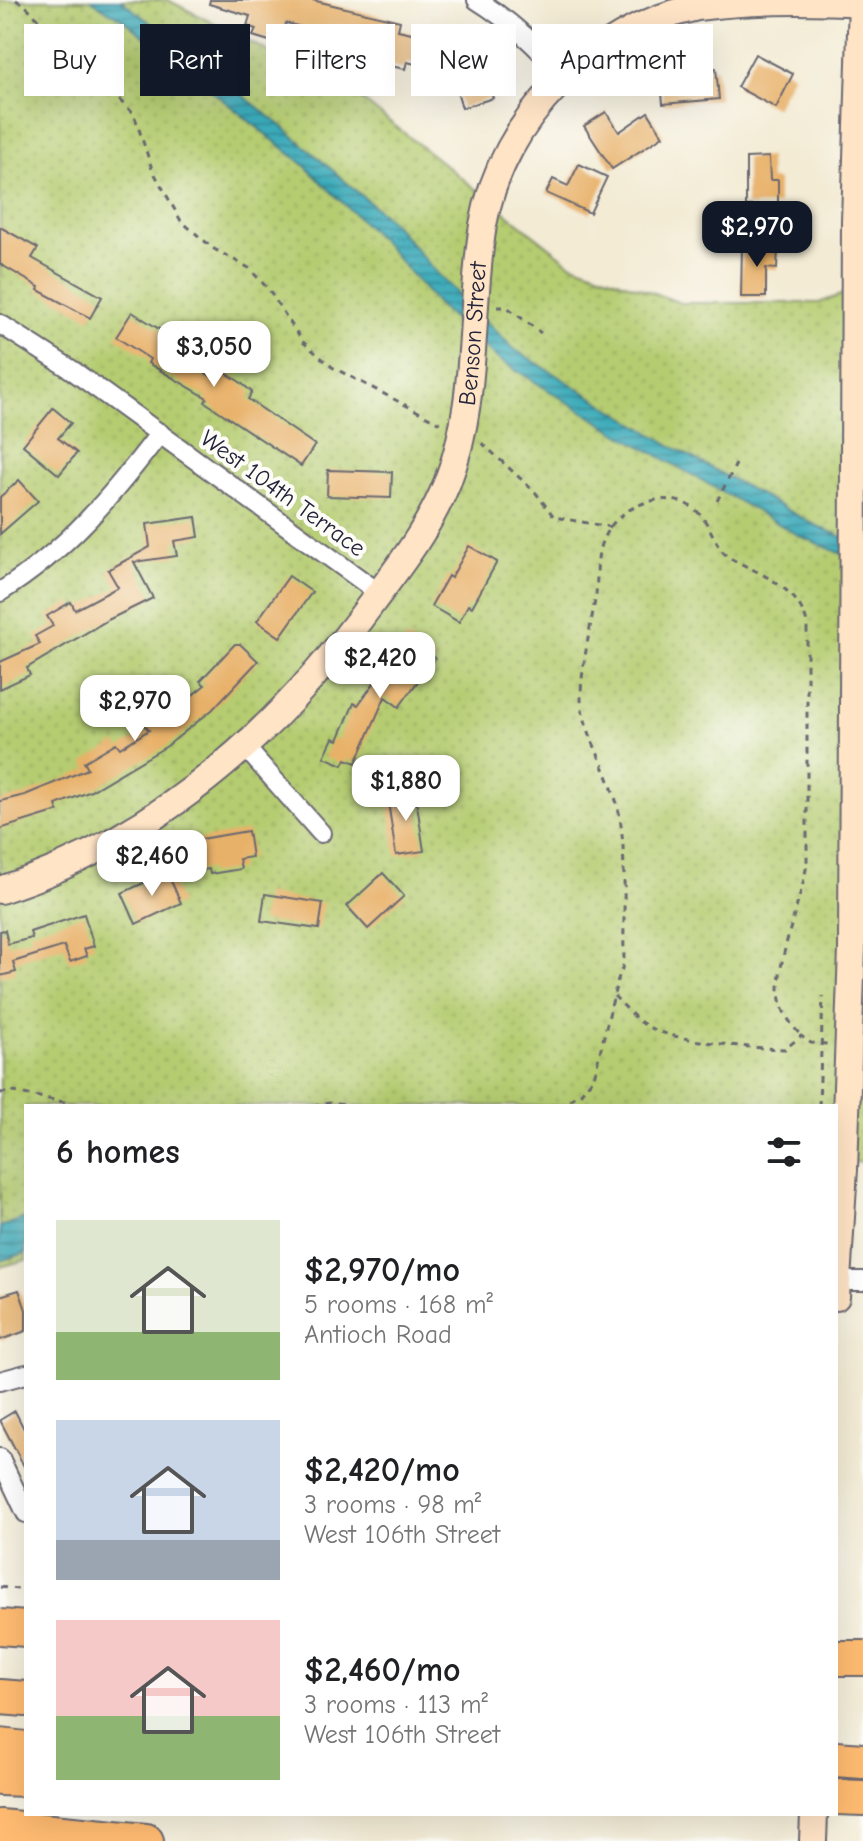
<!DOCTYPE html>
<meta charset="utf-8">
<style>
body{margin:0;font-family:"Comic Neue",sans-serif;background:#f6f6f6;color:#202124;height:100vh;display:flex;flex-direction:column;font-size:30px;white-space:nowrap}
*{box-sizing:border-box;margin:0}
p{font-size:26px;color:#757577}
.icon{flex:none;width:44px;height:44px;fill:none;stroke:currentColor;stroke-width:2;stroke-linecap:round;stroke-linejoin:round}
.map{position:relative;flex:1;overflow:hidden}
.side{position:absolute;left:24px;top:1104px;width:814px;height:712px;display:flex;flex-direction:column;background:#fff;border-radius:0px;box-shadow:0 8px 32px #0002}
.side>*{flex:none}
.banner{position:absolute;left:24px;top:24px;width:816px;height:72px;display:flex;gap:16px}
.price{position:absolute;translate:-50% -68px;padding:0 18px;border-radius:16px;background:#fff;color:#222;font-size:26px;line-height:52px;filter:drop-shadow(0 2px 4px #0008)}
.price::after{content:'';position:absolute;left:50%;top:48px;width:24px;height:18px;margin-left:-12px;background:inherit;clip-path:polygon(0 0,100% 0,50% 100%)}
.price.active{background:#111827;color:#fff}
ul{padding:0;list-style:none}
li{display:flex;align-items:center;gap:24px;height:200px;padding:0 32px}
li span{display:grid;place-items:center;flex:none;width:224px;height:160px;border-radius:0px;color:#555}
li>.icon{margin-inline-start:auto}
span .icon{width:96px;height:96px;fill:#fffc;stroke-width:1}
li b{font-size:34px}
h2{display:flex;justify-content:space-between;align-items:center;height:96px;padding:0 32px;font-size:34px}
.chip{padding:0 28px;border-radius:0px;background:#fff;box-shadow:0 8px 32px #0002;font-size:28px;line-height:72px}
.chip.active{background:#111827;color:#fff}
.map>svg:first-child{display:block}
.grass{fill:url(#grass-dots);stroke:#6c7756;stroke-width:2}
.water{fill:url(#water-rules);stroke:#2e667a;stroke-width:2}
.building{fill:#e8b169}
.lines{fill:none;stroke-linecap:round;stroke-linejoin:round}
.street-casing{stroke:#6b6871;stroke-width:22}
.secondary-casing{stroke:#6b6871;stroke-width:30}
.highway-casing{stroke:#6b6871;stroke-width:38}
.path{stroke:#6b6871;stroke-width:3;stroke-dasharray:6 6;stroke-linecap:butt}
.street{stroke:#fff;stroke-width:18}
.secondary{stroke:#ffe4c6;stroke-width:26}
.highway{stroke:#ffbb71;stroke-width:34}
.secondary-bridge-casing{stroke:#6b6871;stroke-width:30;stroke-linecap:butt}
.highway-bridge-casing{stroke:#6b6871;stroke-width:38;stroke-linecap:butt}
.secondary-bridge{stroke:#ffe4c6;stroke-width:26}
.highway-bridge{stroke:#ffbb71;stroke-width:34}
.labels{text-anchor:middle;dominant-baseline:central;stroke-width:8;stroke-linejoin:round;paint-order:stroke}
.street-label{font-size:24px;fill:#22223b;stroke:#fdfcf7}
</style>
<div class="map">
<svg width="863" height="1841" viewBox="0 0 863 1841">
<defs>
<pattern id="grass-dots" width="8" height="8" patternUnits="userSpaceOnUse" patternTransform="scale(2)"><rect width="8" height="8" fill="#b5cc71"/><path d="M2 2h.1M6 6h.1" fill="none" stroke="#9baf63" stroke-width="1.8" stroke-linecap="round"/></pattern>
<pattern id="water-rules" width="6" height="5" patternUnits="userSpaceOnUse" patternTransform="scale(2)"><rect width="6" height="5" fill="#3baab9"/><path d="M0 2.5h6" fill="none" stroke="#318a98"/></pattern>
</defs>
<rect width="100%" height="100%" fill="#fdfcf7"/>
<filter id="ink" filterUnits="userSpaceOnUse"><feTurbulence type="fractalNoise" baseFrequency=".0125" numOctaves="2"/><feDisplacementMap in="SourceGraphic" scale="16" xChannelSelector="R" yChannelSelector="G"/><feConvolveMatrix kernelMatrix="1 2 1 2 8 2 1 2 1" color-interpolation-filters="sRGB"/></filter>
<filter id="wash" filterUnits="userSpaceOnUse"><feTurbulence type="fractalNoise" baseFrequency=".006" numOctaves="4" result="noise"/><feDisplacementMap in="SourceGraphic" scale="32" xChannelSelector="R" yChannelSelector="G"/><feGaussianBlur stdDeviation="1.8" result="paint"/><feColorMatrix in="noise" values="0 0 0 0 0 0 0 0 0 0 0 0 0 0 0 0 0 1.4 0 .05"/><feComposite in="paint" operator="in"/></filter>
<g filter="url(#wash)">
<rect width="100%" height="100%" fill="#f3ebd4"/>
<!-- grass -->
<polygon class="grass" points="0,0 168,0 362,100 570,263 681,303 819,303 863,287 863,1162 836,1162 836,1106 26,1106 26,1260 0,1267"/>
<!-- water -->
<g class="water">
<polygon points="91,0 121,0 283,127 393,223 437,273 514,349 680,451 813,524 863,546 863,563 800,536 701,480 616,432 498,359 438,305 383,242 303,164 122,19"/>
<polygon points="26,1218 26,1253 0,1261 0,1227"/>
</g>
<g id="blocks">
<!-- building -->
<g class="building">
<polygon points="210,0 312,0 400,21 398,30 430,37 424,66 407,62 405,69 381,64 383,52 371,50 372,45 286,23 279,44 253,36 256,29 247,26 250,16 209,4"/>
<polygon points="755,54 793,74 776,108 737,87"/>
<polygon points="480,58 493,98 462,108 450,68"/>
<polygon points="678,68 678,71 716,68 719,99 663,104 660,70"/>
<polygon points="606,112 619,132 648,112 663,136 612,169 584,126"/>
<polygon points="769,157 770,180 778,180 778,205 746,206 746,158"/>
<polygon points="579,164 607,177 590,213 546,193 553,179 568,186"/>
<polygon points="0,227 38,248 32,258 102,297 90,318 38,290 39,287 0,264"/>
<polygon points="742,246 778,247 777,269 766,268 766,297 741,297"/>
<polygon points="132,312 183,344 176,354 212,377 218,368 240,382 252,392 248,399 315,445 301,466 205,402 207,398 148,363 150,359 116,337"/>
<polygon points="53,408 71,423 58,438 77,453 59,475 23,445"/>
<polygon points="328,470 392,472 391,498 327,496"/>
<polygon points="19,480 38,501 0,534 0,497"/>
<polygon points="196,517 199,537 174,541 177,556 134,562 153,598 108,620 27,668 30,675 0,689 0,662 40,644 35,636 53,626 47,616 71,602 75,610 118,587 108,570 150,547 147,524"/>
<polygon points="469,546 497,562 472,607 468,605 459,622 431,606 448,576 451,578"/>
<polygon points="289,576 312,592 280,637 257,621"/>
<polygon points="407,638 435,658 399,707 385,697 356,763 346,759 343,765 324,757 333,738 338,740 354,703 358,705"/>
<polygon points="235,644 240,644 258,661 212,710 167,746 91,791 56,805 58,811 0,829 0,801 25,795 88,769 84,762 116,743 120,748 149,730 144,725 176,700 180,705 205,685 200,681"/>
<polygon points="415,791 424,851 396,855 387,795"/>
<polygon points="248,831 252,857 239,859 241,869 210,874 209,869 188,872 183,842"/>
<polygon points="167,872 181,903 136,924 122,893"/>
<polygon points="383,873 404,896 368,929 347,906"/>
<polygon points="265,894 323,903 319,929 261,921"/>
<polygon points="84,914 94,946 84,949 87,956 70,962 64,946 13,962 16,972 0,976 0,931 5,930 8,944 32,938 30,932"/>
<polygon points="19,1290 26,1310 26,1331 0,1340 0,1296"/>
<polygon points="15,1411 26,1433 26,1470 0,1420"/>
</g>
</g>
</g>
<g filter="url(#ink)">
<use href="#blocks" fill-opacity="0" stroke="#6b6871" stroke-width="2"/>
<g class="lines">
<!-- street casing -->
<g class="street-casing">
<g id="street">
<path d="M477 0C512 22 538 47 565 77"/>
<polyline points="0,324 72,370 379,593"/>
<path d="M0 592C66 551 113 495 160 433"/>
<polyline points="245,747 321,833"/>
<polyline points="836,1281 863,1281"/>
<polyline points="0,1381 26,1374"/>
<polyline points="0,1458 26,1513"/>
</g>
</g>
<!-- secondary casing -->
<g class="secondary-casing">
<g id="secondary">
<path id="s1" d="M0 890C157 840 279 731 374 600 401 564 430 526 447 483 479 402 469 310 483 225 502 118 592 30 697 7 751 0 808 0 862 3"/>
<polyline points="852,950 855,221 862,0"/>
<polyline points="836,1297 844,1169"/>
<polyline points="813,1841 814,1814"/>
</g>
</g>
<!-- highway casing -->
<g class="highway-casing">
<g id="highway">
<polyline points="836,1658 863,1658"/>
<polyline points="0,1697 26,1699"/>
<polyline points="0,1746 26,1749"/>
<polyline points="836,1759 863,1761"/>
<polyline points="0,1778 26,1779"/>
<polyline points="836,1797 863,1798"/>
<polyline points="0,1827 146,1841"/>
</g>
</g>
<!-- path -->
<g class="path">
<polyline points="16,0 28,8 61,45 134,114 152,169 181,221 214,249 249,268 268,289 303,342 332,367 440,423"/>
<polyline points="497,307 507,307 541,333"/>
<polyline points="482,443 536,493 554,517 610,527"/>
<polyline points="717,501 736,464"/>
<path d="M614 996C625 1006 634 1019 647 1026 674 1042 753 1048 785 1049L801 1036 811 1043 828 1044"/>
<polyline points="0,1093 14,1092 84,1106"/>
<polyline points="313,1106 329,1103 351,1106"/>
<path d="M559 1106 580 1094 594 1077 617 982 624 963C623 918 627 855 619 812 611 776 590 744 582 709 577 685 592 621 596 594 598 575 595 553 605 535 620 506 664 488 693 508 710 520 713 544 728 557 759 574 797 585 807 623V863C802 901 771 971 781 1004 785 1017 793 1026 801 1036"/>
<polyline points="819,1106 823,996"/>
<polyline points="0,1587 26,1590"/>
</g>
<!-- street -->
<use href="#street" class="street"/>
<!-- secondary -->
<use href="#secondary" class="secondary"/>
<!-- highway -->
<use href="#highway" class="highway"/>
<!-- secondary-bridge casing -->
<g class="secondary-bridge-casing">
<polyline id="secondary-bridge" points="844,1169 852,950"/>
</g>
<!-- highway-bridge casing -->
<g class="highway-bridge-casing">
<polyline id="highway-bridge" points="0,1627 26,1629"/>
</g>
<!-- secondary-bridge -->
<use href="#secondary-bridge" class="secondary-bridge"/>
<!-- highway-bridge -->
<use href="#highway-bridge" class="highway-bridge"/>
</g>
</g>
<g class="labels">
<!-- street labels -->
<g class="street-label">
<text stroke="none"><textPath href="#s1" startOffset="772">Benson Street</textPath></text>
<text transform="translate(283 493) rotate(36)">West 104th Terrace</text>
</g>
</g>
</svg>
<b class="price active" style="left:757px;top:269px">$2,970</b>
<b class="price" style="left:214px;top:389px">$3,050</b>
<b class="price" style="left:380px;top:700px">$2,420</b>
<b class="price" style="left:135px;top:743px">$2,970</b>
<b class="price" style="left:406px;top:823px">$1,880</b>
<b class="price" style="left:152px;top:898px">$2,460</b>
<div class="banner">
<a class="chip">Buy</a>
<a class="chip active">Rent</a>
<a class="chip">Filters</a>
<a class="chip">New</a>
<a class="chip">Apartment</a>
</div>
<section class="side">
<h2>6 homes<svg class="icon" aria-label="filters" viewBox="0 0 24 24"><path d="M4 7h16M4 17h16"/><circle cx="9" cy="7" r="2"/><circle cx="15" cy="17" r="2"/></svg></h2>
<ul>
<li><span style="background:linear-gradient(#dfe7d0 70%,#8fb573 0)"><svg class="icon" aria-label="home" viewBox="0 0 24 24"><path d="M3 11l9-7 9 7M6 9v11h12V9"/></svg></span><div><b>$2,970/mo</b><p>5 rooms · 168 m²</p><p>Antioch Road</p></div></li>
<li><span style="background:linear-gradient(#c9d6e8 75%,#9aa5b1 0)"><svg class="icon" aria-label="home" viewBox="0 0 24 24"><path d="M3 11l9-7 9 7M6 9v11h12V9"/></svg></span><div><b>$2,420/mo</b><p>3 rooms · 98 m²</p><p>West 106th Street</p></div></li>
<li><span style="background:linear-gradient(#f6c9c9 60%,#8fb573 0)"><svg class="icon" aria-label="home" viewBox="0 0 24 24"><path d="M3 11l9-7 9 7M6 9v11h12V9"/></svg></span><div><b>$2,460/mo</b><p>3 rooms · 113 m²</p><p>West 106th Street</p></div></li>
</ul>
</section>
</div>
